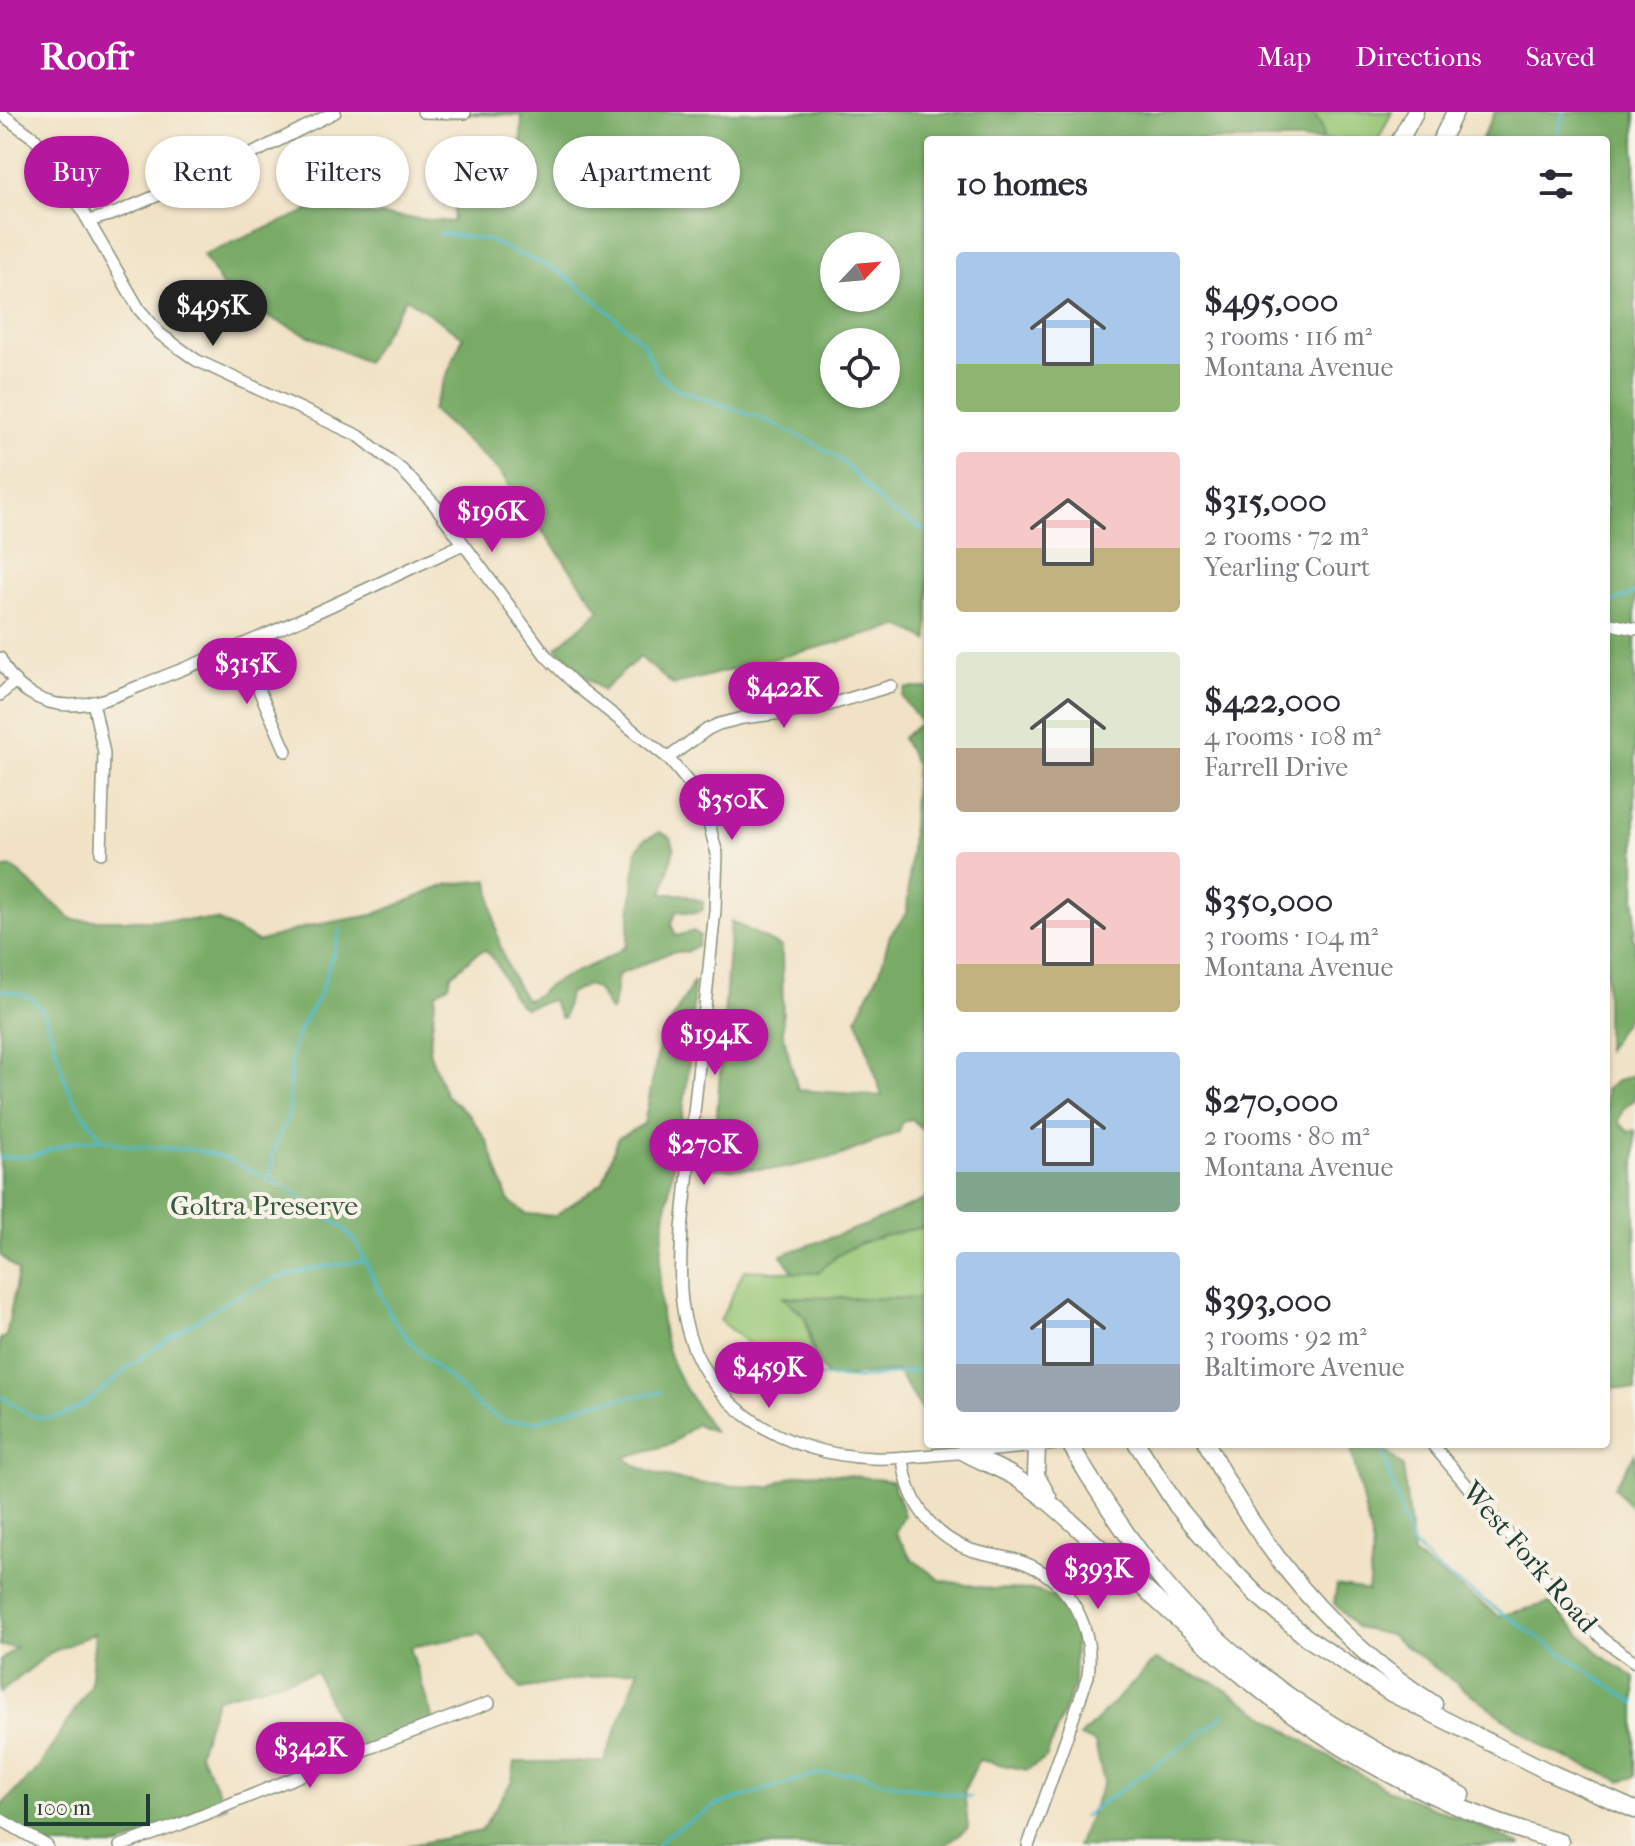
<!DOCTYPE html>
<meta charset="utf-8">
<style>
body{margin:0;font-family:"IM FELL French Canon",serif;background:#f7f7f7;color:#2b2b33;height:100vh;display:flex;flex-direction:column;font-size:30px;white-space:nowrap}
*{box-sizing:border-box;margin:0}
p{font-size:26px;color:#7c7c81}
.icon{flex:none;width:44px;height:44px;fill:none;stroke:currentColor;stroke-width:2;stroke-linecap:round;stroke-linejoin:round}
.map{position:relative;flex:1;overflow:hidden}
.side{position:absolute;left:924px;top:24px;width:686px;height:1312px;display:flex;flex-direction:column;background:#fff;border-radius:8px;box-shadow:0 2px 6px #0004}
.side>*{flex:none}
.banner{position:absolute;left:24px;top:24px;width:760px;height:72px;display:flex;gap:16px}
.needle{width:52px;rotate:64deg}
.buttons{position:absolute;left:820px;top:120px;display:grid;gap:16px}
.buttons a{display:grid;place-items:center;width:80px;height:80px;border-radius:50%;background:#fff;box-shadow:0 2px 6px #0004;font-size:40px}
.scale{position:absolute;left:24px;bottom:20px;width:126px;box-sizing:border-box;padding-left:8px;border:4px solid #1f3d34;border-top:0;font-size:22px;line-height:28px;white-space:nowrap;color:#1f3d34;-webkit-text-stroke:6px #f7f3e8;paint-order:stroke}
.price{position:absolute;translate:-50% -68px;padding:0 18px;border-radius:28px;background:#b5179e;color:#fff;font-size:26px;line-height:52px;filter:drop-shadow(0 2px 4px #0008)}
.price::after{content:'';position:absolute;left:50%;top:48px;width:24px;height:18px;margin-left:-12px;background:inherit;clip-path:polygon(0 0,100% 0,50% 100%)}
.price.active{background:#222;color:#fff}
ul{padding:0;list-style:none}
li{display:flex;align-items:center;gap:24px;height:200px;padding:0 32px}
li span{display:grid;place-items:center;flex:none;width:224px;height:160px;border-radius:8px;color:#555}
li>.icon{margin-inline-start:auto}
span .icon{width:96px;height:96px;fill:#fffc;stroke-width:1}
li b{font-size:34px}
h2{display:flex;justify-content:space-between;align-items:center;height:96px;padding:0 32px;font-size:34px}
.chip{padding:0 28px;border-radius:36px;background:#fff;box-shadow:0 2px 6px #0004;font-size:28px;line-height:72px}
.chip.active{background:#b5179e;color:#fff}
header{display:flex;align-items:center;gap:48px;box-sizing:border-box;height:112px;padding:0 40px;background:#b5179e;color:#fff}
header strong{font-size:38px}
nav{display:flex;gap:44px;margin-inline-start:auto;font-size:28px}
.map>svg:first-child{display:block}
.green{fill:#96c675;stroke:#5a8254;stroke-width:2}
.forest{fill:#78ab66;stroke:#4c744d;stroke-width:2;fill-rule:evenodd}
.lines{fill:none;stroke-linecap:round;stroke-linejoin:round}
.stream{stroke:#4db9c8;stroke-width:3}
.minor-casing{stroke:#88907c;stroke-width:14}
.highway-casing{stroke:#88907c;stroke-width:19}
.minor{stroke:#fff;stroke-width:11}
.highway{stroke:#fff;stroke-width:16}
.labels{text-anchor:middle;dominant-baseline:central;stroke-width:8;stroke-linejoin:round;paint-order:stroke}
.park-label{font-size:28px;fill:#375841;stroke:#f7f3e8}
.street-label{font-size:28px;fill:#1f3d34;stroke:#f7f3e8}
</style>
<header>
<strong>Roofr</strong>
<nav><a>Map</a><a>Directions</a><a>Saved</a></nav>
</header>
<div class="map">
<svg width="1635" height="1734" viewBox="0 0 1635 1734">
<rect width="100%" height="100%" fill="#f7f3e8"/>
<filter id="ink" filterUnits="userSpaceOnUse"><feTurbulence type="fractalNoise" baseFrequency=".0125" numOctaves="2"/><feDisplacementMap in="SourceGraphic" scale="16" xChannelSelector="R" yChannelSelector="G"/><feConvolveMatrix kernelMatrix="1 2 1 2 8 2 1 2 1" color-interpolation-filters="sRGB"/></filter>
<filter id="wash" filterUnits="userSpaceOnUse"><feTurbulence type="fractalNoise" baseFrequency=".006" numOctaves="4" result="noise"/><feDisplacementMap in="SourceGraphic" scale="32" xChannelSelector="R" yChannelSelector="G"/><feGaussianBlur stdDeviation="1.8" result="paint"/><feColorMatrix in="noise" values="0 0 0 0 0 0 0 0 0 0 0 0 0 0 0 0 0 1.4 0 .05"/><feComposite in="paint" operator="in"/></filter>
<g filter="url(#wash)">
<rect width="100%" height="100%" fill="#f1e2c5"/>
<!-- green -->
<g class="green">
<path d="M1310 0H1392L1378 28H1322C1325 16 1319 8 1310 0Z"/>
<path d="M928 1114V1187L784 1186 805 1205 815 1250 792 1267 720 1209 744 1158 818 1161C847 1128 886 1123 928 1114Z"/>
</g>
<!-- forest -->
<g class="forest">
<path d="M423 0H1310C1319 7 1325 16 1322 28H928V528L901 514 673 573 640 545 602 579 556 536 600 498 498 358 432 298 463 225 406 186 366 250 231 188 203 143 312 97 453 110 457 63 520 61 522 4ZM834 134H886V186H834ZM834 230H886V282H834Z"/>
<polygon points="1495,0 1635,0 1635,819 1632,821 1635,830 1635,894 1606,938 1606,28 1481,28"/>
<polygon points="906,576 928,576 928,1024 912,1007 902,1010 899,1020 839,1044 780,1057 713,1057 731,809 782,835 783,922 798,978 882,984 857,905 880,859 890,823 907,801 916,653 902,626 921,611 902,585"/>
<path d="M660 720 671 726 674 737 662 782H682L703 790V798L695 801 677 799 671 812 676 824 694 819 700 824 698 833 686 840H671L618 863 613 898 610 899 598 878 588 873 569 881 564 905 561 906 552 888 524 896C504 881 504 854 485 838 472 841 463 856 451 863L449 873 436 881 429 939 445 982 470 1004 488 1031 508 1088 526 1102 555 1104 603 1070 618 1026 644 1012 660 929 694 869C692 907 691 947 685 985 674 1057 649 1156 665 1228 672 1262 695 1290 713 1319L696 1312 671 1332 625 1345C651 1373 734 1374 771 1375 802 1351 855 1365 892 1369L904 1403 895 1421 912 1447 940 1468 992 1477 1037 1478 1055 1487 1067 1502 1075 1521 1074 1573 1046 1646 1027 1658 979 1648 964 1678 968 1716 944 1734H406L481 1719 512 1669 515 1650H604L639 1557 521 1577 480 1522 410 1535 434 1611 353 1642 316 1560 217 1586 199 1640 226 1694 120 1734H47L0 1707V1695L38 1656 90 1574 95 1521 50 1541 0 1581V1549L16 1535 0 1534V1227L6 1225 18 1159 0 1143V757L12 755 73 808H217L258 830 309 814 373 803 449 772 489 768C494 813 499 850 526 888 536 885 540 881 547 875 572 857 604 853 627 833L637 737 645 727Z"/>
<polygon points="1635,962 1635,987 1623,997 1618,1010 1629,1020 1635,1018 1635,1279 1606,1274 1606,977 1617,969"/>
<path d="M928 1086V1114C887 1123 847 1128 818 1161H794L781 1143 866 1113Z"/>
<path d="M783 1185 928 1187V1307L897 1259 831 1266C809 1250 815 1230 806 1208 802 1199 790 1191 783 1185Z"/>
<polygon points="1350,1332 1379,1332 1403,1355 1413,1443 1499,1504 1549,1491 1601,1543 1635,1566 1635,1665 1621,1669 1546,1637 1390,1523 1357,1516 1334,1491 1337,1473 1368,1479 1373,1434"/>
<polygon points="1635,1342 1635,1400 1614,1375"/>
<polygon points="1155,1548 1215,1571 1324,1642 1390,1679 1478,1713 1522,1734 1077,1734 1104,1670 1095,1631 1080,1625"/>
</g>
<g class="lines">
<!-- stream -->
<g class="stream">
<polyline points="1557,28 1563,0"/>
<polyline points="440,121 487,128 557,158 589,182 643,231 658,262 675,276 765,308 810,329 840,347 889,398 928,420"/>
<polyline points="1606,493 1635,481"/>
<path d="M0 878C11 880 27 881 35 889 51 903 59 958 70 981 79 997 91 1011 102 1027"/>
<polyline points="0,1046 32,1044 76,1029 102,1027 131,1034 195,1038 225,1046 259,1062 289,1077 342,1115 356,1130 393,1208 415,1235 481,1296 504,1309 538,1309 591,1291 661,1280"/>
<polyline points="272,1067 272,1043 288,1004 292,940 300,916 319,884 341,817"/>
<polyline points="808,1263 857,1267 928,1257"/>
<path d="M0 1284C14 1290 27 1305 43 1306 79 1309 113 1265 139 1247 173 1223 210 1198 248 1179 285 1160 323 1154 365 1149"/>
<polyline points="1381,1332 1403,1408 1413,1433 1436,1456 1635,1591"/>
<path d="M1084 1704C1130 1669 1182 1639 1225 1601"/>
<polyline points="657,1734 666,1724 716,1693 817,1662 857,1661 887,1671 970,1685"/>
</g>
</g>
</g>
<g filter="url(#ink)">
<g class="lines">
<!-- minor casing -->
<g class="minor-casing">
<g id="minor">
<polyline points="423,0 465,1"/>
<path d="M0 1 34 26 55 51 139 197 160 222 196 248 359 324 402 358 434 392 547 545 578 575 668 646 693 676 708 708 717 742 715 798 682 1117C681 1141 679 1166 682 1190 694 1290 778 1341 872 1346 896 1347 921 1344 945 1342 982 1339 1019 1336 1055 1332"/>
<polyline points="89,109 116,101 234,51 335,0"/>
<polyline points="1606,511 1635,517"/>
<polyline points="240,535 286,639"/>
<path d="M0 546C12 575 41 594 72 593 102 593 132 576 160 566 263 527 363 479 463 432"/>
<polyline points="0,583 15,569"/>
<polyline points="93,590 104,641 101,741"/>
<polyline points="668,646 708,617 719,612 743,606 815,597 891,574"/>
<polyline points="1432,1332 1566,1491 1605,1529 1635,1550"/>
<path d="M903 1345C906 1387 931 1424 971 1438 987 1443 1003 1444 1019 1449 1068 1465 1095 1514 1088 1564L1028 1734"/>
<polyline points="0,1707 47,1734"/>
<polyline points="120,1734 181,1712 353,1642 489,1591"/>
</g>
</g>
<!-- highway casing -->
<g class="highway-casing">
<g id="highway">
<polyline points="1400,28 1415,0"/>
<polyline points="1441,28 1455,0"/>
<path d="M1070 1332C1098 1381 1129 1429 1166 1473 1245 1567 1352 1630 1462 1683"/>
<polyline points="1137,1332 1177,1394 1217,1442 1256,1482 1306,1525 1391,1581 1549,1660 1635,1698"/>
<path d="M1207 1332C1259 1436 1335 1529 1434 1592"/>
<polyline points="1037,1334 1036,1363 1049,1387"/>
<path d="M964 1340C980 1349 997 1355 1013 1364 1044 1383 1070 1409 1097 1433 1146 1478 1194 1524 1246 1566 1334 1640 1449 1700 1560 1730"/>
</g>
</g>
<!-- minor -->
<use href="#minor" class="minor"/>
<!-- highway -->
<use href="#highway" class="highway"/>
</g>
</g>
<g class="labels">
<!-- park labels -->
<g class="park-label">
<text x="264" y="1093">Goltra Preserve</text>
</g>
<!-- street labels -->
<g class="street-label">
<text transform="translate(1530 1445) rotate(49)">West Fork Road</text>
</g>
</g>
</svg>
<div class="buttons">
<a><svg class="needle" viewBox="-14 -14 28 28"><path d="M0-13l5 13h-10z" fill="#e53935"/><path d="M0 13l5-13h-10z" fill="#7c7c81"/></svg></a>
<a><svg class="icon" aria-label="locate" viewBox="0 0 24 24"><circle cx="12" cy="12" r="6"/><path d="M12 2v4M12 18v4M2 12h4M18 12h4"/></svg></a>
</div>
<div class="scale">100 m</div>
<b class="price active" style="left:213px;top:236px">$495K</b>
<b class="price" style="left:492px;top:442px">$196K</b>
<b class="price" style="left:247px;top:594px">$315K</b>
<b class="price" style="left:784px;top:618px">$422K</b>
<b class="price" style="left:732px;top:730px">$350K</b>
<b class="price" style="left:715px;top:965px">$194K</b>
<b class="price" style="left:704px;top:1075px">$270K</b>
<b class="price" style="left:769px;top:1298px">$459K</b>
<b class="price" style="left:1098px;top:1499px">$393K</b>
<b class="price" style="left:310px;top:1678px">$342K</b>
<div class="banner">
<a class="chip active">Buy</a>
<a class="chip">Rent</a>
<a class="chip">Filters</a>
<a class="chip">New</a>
<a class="chip">Apartment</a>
</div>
<section class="side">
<h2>10 homes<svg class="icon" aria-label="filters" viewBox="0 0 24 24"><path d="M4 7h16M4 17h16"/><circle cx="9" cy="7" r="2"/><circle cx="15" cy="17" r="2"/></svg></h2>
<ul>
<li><span style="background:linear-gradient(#a9c7e8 70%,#8fb573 0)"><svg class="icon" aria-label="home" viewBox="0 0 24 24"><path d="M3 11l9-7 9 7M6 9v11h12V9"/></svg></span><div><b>$495,000</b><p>3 rooms · 116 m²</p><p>Montana Avenue</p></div></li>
<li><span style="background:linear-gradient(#f6c9c9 60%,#c2b280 0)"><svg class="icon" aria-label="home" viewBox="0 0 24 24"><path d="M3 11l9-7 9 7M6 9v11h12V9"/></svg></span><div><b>$315,000</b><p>2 rooms · 72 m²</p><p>Yearling Court</p></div></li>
<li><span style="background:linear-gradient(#dfe7d0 60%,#b9a48a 0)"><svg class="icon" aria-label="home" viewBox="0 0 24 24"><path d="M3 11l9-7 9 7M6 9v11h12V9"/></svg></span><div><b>$422,000</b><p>4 rooms · 108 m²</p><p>Farrell Drive</p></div></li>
<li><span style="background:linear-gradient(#f6c9c9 70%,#c2b280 0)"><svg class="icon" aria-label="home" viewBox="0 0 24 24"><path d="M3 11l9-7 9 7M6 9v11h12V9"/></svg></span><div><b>$350,000</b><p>3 rooms · 104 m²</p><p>Montana Avenue</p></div></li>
<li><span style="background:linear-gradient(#a9c7e8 75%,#7fa58c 0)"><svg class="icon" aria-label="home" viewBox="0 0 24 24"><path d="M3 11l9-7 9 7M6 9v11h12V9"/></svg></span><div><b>$270,000</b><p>2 rooms · 80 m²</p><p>Montana Avenue</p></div></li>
<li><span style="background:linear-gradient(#a9c7e8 70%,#9aa5b1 0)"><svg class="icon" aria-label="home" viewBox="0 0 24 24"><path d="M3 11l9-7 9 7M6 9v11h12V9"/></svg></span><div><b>$393,000</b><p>3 rooms · 92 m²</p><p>Baltimore Avenue</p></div></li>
</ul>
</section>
</div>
